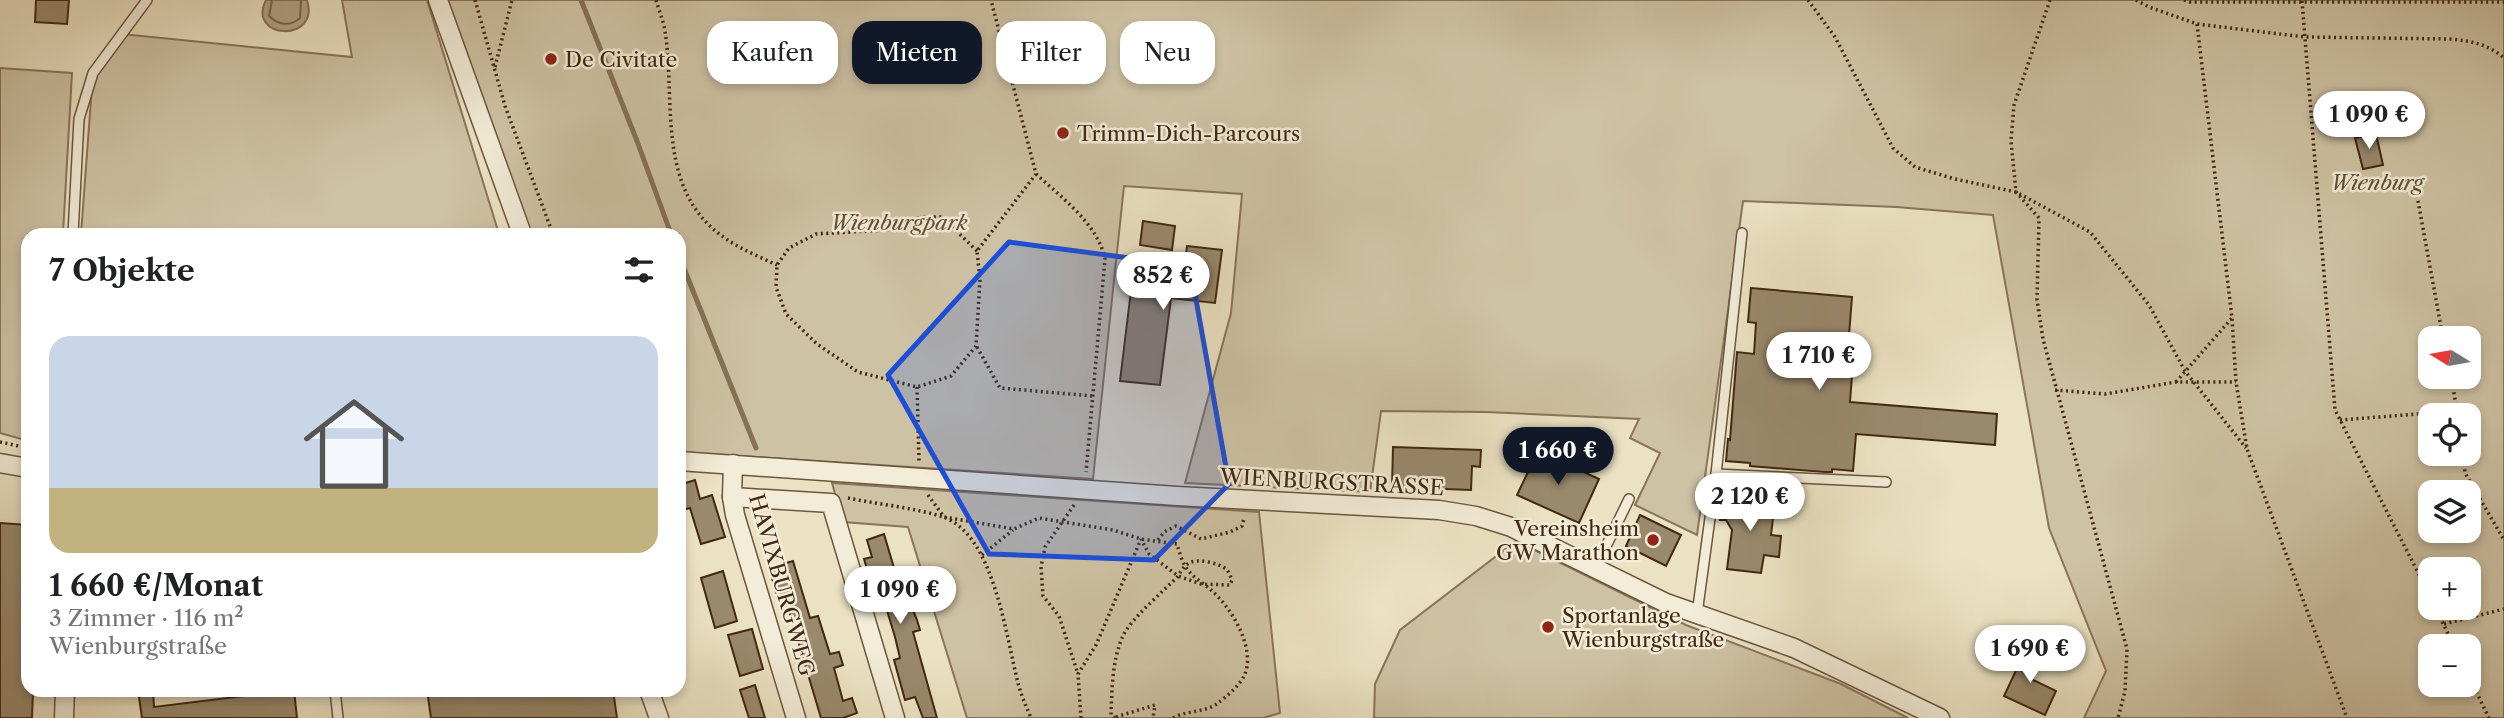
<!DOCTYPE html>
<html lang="de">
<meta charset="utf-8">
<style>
body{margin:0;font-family:"Libre Caslon Text",serif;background:#f2f2f2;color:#202124;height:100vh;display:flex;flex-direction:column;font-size:26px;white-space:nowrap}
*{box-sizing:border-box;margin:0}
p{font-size:23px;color:#757577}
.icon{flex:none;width:38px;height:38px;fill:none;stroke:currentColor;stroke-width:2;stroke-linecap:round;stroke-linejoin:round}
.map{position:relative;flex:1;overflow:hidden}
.details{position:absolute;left:21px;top:228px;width:665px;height:469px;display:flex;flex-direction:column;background:#fff;border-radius:21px;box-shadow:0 4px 10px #0003}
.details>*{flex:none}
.hud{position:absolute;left:707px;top:21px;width:665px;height:63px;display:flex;gap:14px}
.needle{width:46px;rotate:281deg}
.buttons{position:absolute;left:2418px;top:326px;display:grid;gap:14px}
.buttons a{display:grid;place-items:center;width:63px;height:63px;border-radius:14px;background:#fff;box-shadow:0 4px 10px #0003;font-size:35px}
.price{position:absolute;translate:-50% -60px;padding:0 16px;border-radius:24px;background:#fff;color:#222;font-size:23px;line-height:46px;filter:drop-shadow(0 2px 4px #0008)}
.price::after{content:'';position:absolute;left:50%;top:42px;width:21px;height:16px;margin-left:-10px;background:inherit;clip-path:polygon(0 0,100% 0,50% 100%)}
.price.selected{background:#111827;color:#fff}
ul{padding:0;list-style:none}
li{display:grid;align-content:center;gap:14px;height:371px;padding:0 28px}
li+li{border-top:2px solid #e0e0e0}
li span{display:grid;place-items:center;height:217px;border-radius:21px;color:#555}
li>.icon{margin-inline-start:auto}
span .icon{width:126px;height:126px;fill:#fffc;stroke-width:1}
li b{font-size:30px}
h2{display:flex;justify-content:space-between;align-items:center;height:84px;padding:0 28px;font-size:30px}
.pill{padding:0 24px;border-radius:21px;background:#fff;box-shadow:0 4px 10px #0003;font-size:24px;line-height:63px}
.pill.selected{background:#111827;color:#fff}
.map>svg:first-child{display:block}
.green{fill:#cec2a4;stroke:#88755a;stroke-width:2;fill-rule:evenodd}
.water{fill:#b1a386;stroke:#847256;stroke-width:2}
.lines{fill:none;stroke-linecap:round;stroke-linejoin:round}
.shore{stroke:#79664a;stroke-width:2}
.stream{stroke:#847256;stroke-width:5}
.building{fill:#99896d;stroke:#41280f;stroke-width:2}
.service-casing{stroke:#6c563c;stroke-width:12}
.minor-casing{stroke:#6c563c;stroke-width:21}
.path{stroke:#41280f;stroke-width:3.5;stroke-dasharray:2 3.5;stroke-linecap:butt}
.service{stroke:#f2ecd8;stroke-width:9}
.minor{stroke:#f2ecd8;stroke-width:18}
.marked{fill:#1d4ed8;fill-opacity:0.2;stroke:#1d4ed8;stroke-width:5;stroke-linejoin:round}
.poi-dot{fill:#8f2418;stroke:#f2ecd8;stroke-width:2.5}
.labels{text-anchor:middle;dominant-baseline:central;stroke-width:5;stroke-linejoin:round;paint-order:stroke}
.poi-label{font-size:21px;fill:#41280f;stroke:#f2ecd8;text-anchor:start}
.park-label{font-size:21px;font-style:italic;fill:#644e34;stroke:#f2ecd8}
.street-label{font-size:21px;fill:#41280f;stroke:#f2ecd8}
</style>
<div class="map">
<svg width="2504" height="718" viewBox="0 0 2504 718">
<rect width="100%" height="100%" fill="#ebe2c3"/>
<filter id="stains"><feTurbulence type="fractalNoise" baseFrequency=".00286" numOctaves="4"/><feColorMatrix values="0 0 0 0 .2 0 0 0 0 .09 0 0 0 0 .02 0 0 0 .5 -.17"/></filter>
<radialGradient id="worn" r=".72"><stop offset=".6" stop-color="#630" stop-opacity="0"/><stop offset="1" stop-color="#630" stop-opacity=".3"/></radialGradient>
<!-- green -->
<g class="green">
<polygon points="342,0 427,0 499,234 81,234 93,73 122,34 352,57"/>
<path d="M443 0H2504V718H2084L2106 671 2049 528 1993 215 1896 207 1743 201 1697 535 1635 505 1660 453 1630 438 1639 419 1485 412 1381 411 1370 492 1185 483 1231 313 1242 194 1124 186 1093 479 679 452V234H526ZM2431 338H2469V376H2431ZM2431 415H2469V453H2431ZM2431 492H2469V530H2431ZM2431 569H2469V607H2431ZM2431 646H2469V684H2431Z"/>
<polygon points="0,68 72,73 63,234 28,234 28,441 0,433"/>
<polygon points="832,483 1259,512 1280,713 1263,718 967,718 908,527 843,522"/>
<polygon points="1516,541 1686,625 1841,684 1908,718 1374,718 1375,684 1400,630"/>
</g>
<!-- water -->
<path class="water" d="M266 0H307C321 43 246 40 266 0Z"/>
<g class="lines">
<!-- shore -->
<path class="shore" d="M272 0 269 16C278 25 290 27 300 18L301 0"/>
<!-- stream -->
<g class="stream">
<polyline points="581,0 637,141 671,234"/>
<polyline points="679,256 756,448"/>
</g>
</g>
<!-- building -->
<g class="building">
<polygon points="36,0 69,0 67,24 35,22"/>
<polygon points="2376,134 2383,165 2363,169 2355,138"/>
<polygon points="1143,221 1175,226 1172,250 1140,245"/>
<polygon points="1187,246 1222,250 1215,303 1171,298 1160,385 1120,381 1133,274 1183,280"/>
<polygon points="1751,288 1852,297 1847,361 1853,362 1850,402 1997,414 1995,445 1856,434 1853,471 1832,469 1832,472 1825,472 1750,466 1750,463 1726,461 1728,439 1730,440 1737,352 1754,354 1756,323 1748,322"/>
<polygon points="1393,447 1481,450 1480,467 1472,466 1471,490 1392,487"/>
<polygon points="1538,451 1599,479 1579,523 1517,495"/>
<polygon points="695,480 700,499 712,495 725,537 701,544 690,508 679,511 679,485"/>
<polygon points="1723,497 1775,502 1771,535 1781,536 1779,557 1764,555 1761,573 1727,569 1732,530 1726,520 1720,520"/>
<polygon points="1640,515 1681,535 1666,566 1626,546"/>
<polygon points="0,523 28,525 28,690 33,690 32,718 0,718"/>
<polygon points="884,534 907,612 913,610 917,620 920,630 913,632 937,718 923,718 915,697 905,700 894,660 900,658 895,637 883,597 876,599 864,559 872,557 867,540"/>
<polygon points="793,561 810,618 818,616 830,654 839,652 843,665 834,668 843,701 852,698 857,713 843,718 821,718 788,607 782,609 778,599 769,568"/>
<polygon points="723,571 737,621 715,628 701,578"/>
<polygon points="752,629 763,669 740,676 728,635"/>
<polygon points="2027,647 2043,655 2031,679 2056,691 2045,715 2004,696"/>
<polygon points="755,685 765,718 749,718 740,690"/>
<polygon points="138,690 153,690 154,707 294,690 297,718 142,718"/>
<polygon points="427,690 613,690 617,718 431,718"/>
</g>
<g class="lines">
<!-- service casing -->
<g class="service-casing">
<g id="service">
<polyline points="73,234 79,119 93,73 147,0"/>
<polyline points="1716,474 1742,233"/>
<polyline points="1595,569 1629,499"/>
<polyline points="1697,614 1716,474 1886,482"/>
<polyline points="335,690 338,718"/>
</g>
</g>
<!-- minor casing -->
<g class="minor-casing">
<g id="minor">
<polyline points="438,0 522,234"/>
<polyline points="679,461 1177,496 1439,510 1476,516 1511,527 1666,603 1794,648 1940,718"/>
<polyline points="0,463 28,468"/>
<polyline points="733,464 732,497 735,515 796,718"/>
<polyline points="732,497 831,503 895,718"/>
<polyline points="649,690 659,718"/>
<polyline points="64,718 65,690"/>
</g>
</g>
<!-- path -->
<g class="path">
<polyline points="475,0 505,106 553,234"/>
<path d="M656 0C659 10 663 20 665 31 676 101 655 191 725 238 740 249 760 257 777 265"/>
<polyline points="1808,0 1835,37 1893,148 1915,167 1955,179 2016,192 2090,232 2149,305 2185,371 2246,448"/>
<polyline points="2050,0 2014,105 2011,141 2016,192 2039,218 2037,300 2043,339 2127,649 2125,691 2118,718"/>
<path d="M2136 0 2149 7 2197 24 2305 37 2450 39C2471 41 2488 44 2504 58"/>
<polyline points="2184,0 2190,2 2504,2"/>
<polyline points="2302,1 2335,410 2431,598"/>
<polyline points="2197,24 2232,318 2236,382 2247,449 2347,718"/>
<polyline points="495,67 512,0"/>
<path d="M1036 174C1061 197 1098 224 1105 259L1086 472"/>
<polyline points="2416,190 2443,338"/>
<polyline points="977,251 942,217 921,217 887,230 816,234 789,248 777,265 776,287 786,314 817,344 858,372 917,387 951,376 976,346 980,280 977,251 1036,174 991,0"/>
<polyline points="977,347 1000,388 1093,396"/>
<polyline points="2451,376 2457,411"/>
<polyline points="2176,382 2232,318"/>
<polyline points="917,387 919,461"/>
<polyline points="2055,390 2105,394 2176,382 2236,382"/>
<polyline points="2340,420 2457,411 2458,415"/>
<polyline points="0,442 28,448"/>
<polyline points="2463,453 2465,473 2504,540"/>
<path d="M928 495 944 517 1014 529 1039 518 1113 530 1141 539 1177 544C1179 551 1181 558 1184 564 1190 576 1202 582 1211 590 1231 607 1257 649 1244 676 1240 685 1226 697 1218 703 1205 713 1187 710 1173 718"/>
<path d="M848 498C876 504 916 508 943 517 994 534 1006 637 1018 683 1021 695 1026 706 1031 718"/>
<polyline points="1074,505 1045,547 1041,567 1043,596 1059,616 1078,674"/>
<polyline points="1158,540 1164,532 1176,526 1201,539 1230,532 1242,526 1244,518"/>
<polyline points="982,555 1013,530"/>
<polyline points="2435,607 2454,646"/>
<polyline points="2444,624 2504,609"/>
<polyline points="2469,677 2489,718"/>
<polyline points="1116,717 1155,705 1153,718"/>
<polyline points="1081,718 1078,674 1096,645 1141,539"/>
<path d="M1115 718 1111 715C1112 689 1112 662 1122 638 1129 620 1164 591 1178 576 1181 571 1184 566 1189 563 1197 558 1220 563 1227 570 1229 572 1231 578 1232 580L1230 585 1201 584 1178 576 1149 554 1141 539"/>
</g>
<!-- service -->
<use href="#service" class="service"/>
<!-- minor -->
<use href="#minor" class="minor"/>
</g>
<!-- marked area -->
<path class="marked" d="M1009 242 1190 266 1229 484 1154 560 989 554 888 375Z"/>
<!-- markers -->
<g class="poi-dot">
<circle cx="551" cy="59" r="7"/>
<circle cx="1063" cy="133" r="7"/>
<circle cx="1653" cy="540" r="7"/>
<circle cx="1548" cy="627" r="7"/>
</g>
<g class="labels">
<!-- poi labels -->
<g class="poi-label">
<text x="565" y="59">De Civitate</text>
<text x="1077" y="133">Trimm-Dich-Parcours</text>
<text x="1639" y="528" text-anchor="end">Vereinsheim<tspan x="1639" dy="24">GW Marathon</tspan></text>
<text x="1562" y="615">Sportanlage<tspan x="1562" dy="24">Wienburgstraße</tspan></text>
</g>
<!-- park labels -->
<g class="park-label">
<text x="2377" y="182">Wienburg</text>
<text x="899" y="222">Wienburgpark</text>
</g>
<!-- street labels -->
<g class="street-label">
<text transform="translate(1332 482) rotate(3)">WIENBURGSTRASSE</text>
<text transform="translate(782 585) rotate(74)">HAVIXBURGWEG</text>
</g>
</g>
<rect width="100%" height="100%" filter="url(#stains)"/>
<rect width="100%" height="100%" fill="url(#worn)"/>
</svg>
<div class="buttons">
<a><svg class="needle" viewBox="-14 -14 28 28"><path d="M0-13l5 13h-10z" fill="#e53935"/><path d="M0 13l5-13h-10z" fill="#757577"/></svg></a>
<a><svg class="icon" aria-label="locate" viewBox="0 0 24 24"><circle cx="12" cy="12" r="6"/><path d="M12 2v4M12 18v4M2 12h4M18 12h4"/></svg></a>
<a><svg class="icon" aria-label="layers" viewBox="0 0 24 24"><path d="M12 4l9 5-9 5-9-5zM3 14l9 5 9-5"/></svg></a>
<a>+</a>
<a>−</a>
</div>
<b class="price" style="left:2369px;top:151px">1 090 €</b>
<b class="price" style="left:1163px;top:312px">852 €</b>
<b class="price" style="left:1819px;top:392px">1 710 €</b>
<b class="price selected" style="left:1558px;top:487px">1 660 €</b>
<b class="price" style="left:1750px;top:533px">2 120 €</b>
<b class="price" style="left:900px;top:626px">1 090 €</b>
<b class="price" style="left:2030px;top:685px">1 690 €</b>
<div class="hud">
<a class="pill">Kaufen</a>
<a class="pill selected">Mieten</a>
<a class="pill">Filter</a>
<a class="pill">Neu</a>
</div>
<section class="details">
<h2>7 Objekte<svg class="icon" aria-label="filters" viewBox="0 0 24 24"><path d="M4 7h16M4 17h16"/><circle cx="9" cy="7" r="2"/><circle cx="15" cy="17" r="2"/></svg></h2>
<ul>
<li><span style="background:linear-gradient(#c9d6e8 70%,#c2b280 0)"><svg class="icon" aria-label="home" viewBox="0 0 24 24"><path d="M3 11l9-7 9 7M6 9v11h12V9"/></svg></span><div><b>1 660 €/Monat</b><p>3 Zimmer · 116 m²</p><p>Wienburgstraße</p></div></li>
</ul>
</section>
</div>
